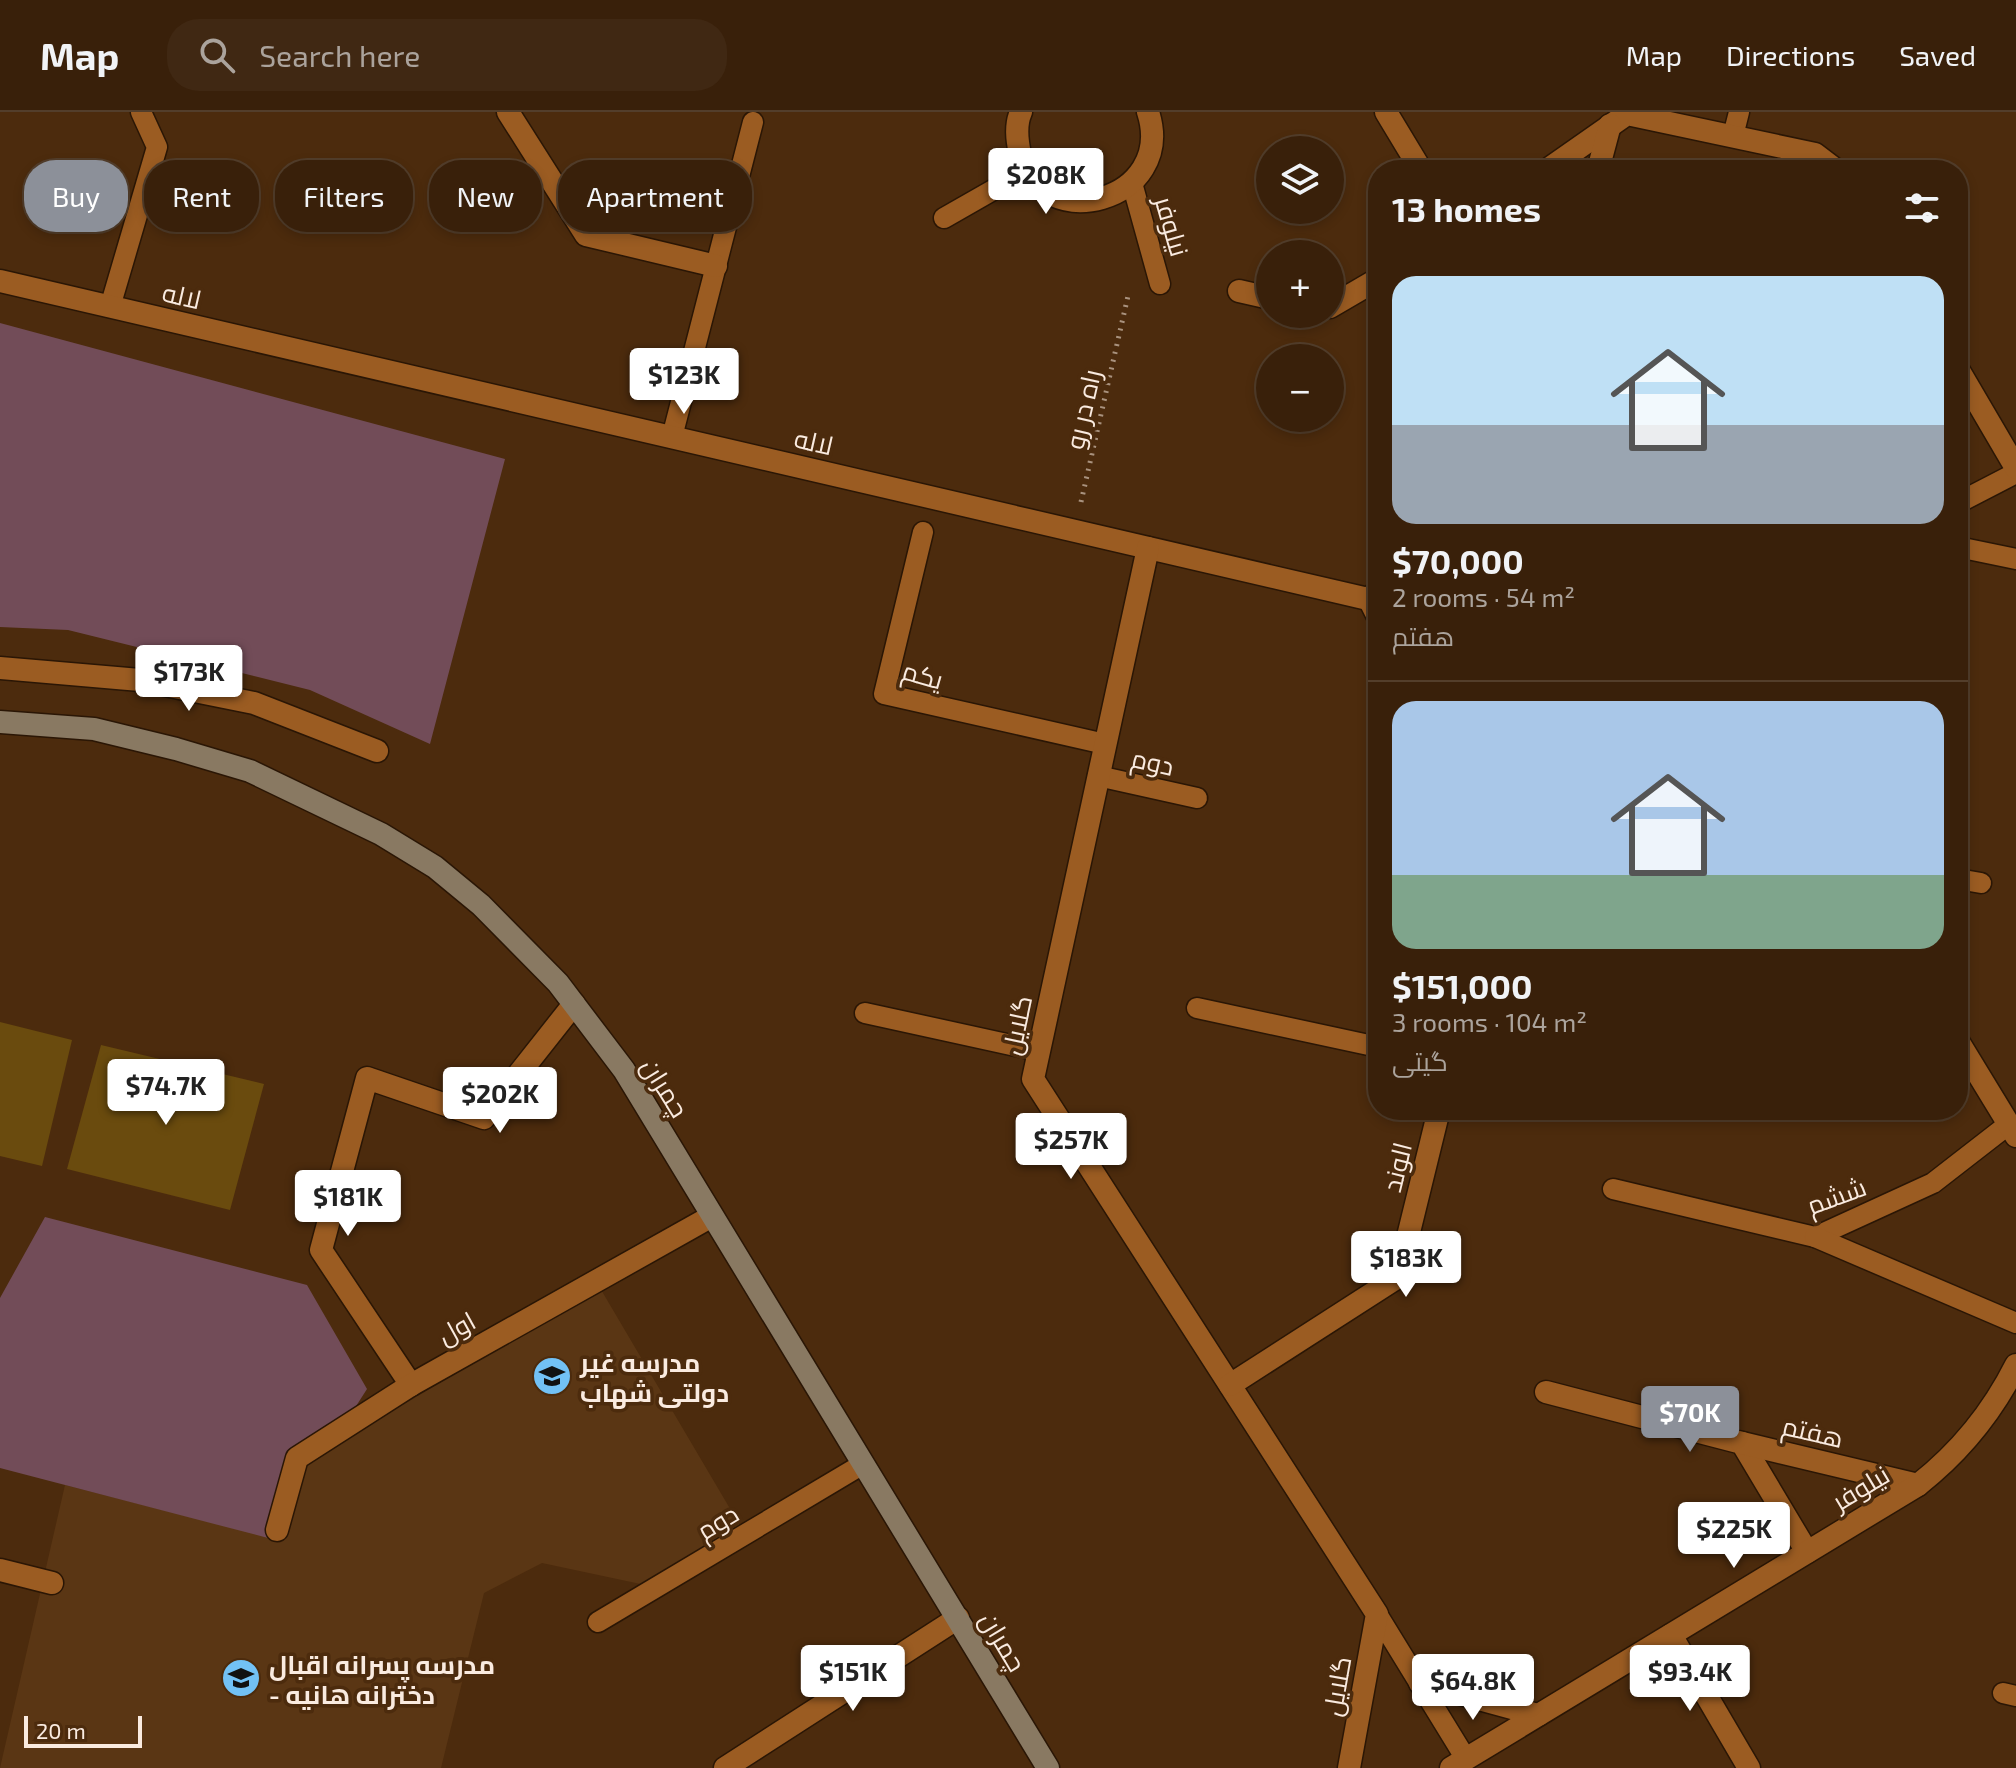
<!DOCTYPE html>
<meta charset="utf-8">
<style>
body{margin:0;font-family:"Exo 2",Cairo,sans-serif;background:#402813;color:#f1f3f6;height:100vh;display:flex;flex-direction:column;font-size:30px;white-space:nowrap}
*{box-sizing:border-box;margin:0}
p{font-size:26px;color:#aba39c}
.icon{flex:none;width:44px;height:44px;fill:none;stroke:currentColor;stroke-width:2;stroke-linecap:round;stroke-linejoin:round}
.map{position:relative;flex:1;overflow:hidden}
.details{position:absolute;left:1368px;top:48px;width:600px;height:960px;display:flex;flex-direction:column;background:#39200a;border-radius:32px;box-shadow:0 4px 12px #0003,0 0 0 2px #533e2b}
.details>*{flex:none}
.guide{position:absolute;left:24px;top:48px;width:760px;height:72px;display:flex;gap:16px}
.controls{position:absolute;left:1256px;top:24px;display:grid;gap:16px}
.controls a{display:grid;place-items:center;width:88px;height:88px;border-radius:50%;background:#39200a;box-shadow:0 4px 12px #0003,0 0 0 2px #533e2b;font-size:40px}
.scale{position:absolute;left:24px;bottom:20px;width:118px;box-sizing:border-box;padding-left:8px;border:4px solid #faebe0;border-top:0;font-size:22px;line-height:28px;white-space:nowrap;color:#faebe0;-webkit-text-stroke:6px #4c2b0d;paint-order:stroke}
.price{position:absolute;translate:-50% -68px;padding:0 18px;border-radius:8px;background:#fff;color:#222;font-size:26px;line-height:52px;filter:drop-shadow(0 2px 4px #0008)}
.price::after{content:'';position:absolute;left:50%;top:48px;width:24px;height:18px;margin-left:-12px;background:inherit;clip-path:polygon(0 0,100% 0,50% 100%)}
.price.on{background:#8c9099;color:#fff}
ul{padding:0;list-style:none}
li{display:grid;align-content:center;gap:16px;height:424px;padding:0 24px}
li+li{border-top:2px solid #533e2b}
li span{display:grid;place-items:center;height:248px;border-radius:24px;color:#555}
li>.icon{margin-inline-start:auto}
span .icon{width:144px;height:144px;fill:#fffc;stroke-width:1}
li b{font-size:34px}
h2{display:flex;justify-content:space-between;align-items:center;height:96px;padding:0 24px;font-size:34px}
.chip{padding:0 28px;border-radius:32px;background:#39200a;box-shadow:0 4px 12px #0003,0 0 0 2px #533e2b;font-size:28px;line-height:72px}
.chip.on{background:#8c9099;color:#fff}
header{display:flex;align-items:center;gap:48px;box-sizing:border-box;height:112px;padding:0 40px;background:#39200a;border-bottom:2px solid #533e2b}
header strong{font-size:38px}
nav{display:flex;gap:44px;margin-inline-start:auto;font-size:28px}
.search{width:560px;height:72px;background:#402813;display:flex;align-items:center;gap:20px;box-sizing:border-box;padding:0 28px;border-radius:32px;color:#aba39c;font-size:30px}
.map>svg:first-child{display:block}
.built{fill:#5a3614}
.green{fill:#724c58}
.building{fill:#6a4b0e}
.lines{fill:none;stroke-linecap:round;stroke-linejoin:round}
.service-casing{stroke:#2a1605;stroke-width:23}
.minor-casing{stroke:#2a1605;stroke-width:25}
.secondary-casing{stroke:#2a1605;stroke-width:25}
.path{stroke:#a9927e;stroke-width:5;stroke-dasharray:2 6;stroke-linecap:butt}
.service{stroke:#9b5c22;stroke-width:20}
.minor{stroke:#9b5c22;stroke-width:22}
.secondary{stroke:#897962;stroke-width:22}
.labels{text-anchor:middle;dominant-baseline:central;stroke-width:7;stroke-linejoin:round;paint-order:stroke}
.street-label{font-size:26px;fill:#faebe0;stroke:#4c2b0d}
.poi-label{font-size:26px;font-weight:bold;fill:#faebe0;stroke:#4c2b0d;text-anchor:start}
</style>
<header>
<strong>Map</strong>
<div class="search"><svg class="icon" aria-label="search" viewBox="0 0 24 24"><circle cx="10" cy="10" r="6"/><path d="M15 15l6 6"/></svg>Search here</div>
<nav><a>Map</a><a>Directions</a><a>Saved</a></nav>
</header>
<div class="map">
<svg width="2016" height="1656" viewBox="0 0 2016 1656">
<rect width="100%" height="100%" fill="#4c2b0d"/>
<!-- built -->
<polygon class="built" points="600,1176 742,1417 650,1474 542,1451 484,1481 441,1656 0,1656 65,1373 280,1428 303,1352"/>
<!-- green -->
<g class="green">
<polygon points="0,211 505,347 430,632 310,578 68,518 0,515"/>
<polygon points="45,1105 307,1173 367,1277 351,1302 289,1341 268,1426 0,1356 0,1186"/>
</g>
<!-- building -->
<g class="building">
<polygon points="0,910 72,928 42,1054 0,1044"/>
<polygon points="101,933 264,972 230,1098 67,1057"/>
</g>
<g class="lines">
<!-- service casing -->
<g class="service-casing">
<g id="service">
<polyline points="1733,24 1739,0"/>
<polyline points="1132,71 1160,172"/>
<polyline points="944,106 1028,58"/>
<polyline points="110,195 157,35 141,0"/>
<polyline points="672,325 753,10"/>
<polyline points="1958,391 2016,361"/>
<polyline points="923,420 884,582 1105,632"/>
<polyline points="1958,435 2016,447"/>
<polyline points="1368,487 1378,507"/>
<polyline points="1098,664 1197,686"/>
<polyline points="1958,767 1981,771"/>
<polyline points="1197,896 1378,935"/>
<polyline points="865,901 1039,939"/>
<polyline points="1613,1077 1815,1125 1933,1071 2009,1012"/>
<polyline points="1815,1125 2016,1211"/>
<polyline points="1377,1502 1466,1647"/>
<polyline points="598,1510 863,1352"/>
<polyline points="2003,1581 2016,1584"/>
</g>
</g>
<!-- minor casing -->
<g class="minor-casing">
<g id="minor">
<polyline points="508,0 586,123 716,154"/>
<path d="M1021 0C1015 13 1017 28 1020 42 1040 125 1177 90 1148 0"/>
<polyline points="1386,0 1421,58"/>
<polyline points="1547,58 1627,2 1815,42 1836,58"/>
<polyline points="1598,58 1610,13"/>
<polyline points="0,169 1368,487 1378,479"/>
<polyline points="1239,179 1270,186"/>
<polyline points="1330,195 1378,167"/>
<polyline points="1958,257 2016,356"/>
<polyline points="1148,436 1033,967 1377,1502 1349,1656"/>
<polyline points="0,556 140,568 254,591 377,639"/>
<polyline points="1958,929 2016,1024"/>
<polyline points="411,1273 321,1138 367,966 484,1006 574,892"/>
<polyline points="1230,1273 1398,1165 1439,998"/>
<polyline points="1546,1280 1742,1331 1807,1440"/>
<polyline points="1742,1331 1918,1373"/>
<polyline points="277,1418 297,1346 411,1273 712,1104"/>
<polyline points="0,1458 52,1471"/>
<polyline points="1671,1523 1749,1656"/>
<polyline points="1420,1571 1538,1603"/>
<polyline points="725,1656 958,1506"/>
<path d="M1451 1656 1918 1373C1960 1340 1992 1301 2016 1253"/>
</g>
</g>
<!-- secondary casing -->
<g class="secondary-casing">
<polyline id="secondary" points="0,610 94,617 176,637 250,659 381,722 435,755 481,793 558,871 624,958 1048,1656"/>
</g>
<!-- path -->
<polyline class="path" points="1081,390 1128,184"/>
<!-- service -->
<use href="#service" class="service"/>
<!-- minor -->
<use href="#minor" class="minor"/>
<!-- secondary -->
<use href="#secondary" class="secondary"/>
</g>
<!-- icons -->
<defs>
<g id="school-disc" transform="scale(2)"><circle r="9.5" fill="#72c1f5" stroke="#4c2b0d"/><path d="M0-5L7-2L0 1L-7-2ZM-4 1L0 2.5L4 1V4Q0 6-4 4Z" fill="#111"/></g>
</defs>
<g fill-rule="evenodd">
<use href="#school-disc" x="552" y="1264"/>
<use href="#school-disc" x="241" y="1566"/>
</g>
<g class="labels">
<!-- street labels -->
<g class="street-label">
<text transform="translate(1173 114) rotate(74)">نیلوفر</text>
<text transform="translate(182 183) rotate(13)">لاله</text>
<text transform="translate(1082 297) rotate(-77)">راه در رو</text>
<text transform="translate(814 329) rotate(13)">لاله</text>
<text transform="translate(923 562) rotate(16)">یکم</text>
<text transform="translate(1153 649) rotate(13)">دوم</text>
<text transform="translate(1016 913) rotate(-78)">گلایل</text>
<text transform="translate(666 975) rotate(58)">چمران</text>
<text transform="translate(1396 1055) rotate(-76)">الوند</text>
<text transform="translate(1836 1083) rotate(-20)">ششم</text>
<text transform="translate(456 1215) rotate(-29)">اول</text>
<text transform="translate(1813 1319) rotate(13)">هفتم</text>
<text transform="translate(1860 1375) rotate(-31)">نیلوفر</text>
<text transform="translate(717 1409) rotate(-31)">دوم</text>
<text transform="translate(1004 1529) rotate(59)">چمران</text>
<text transform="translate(1336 1574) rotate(-80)">گلایل</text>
</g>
<!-- poi labels -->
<g class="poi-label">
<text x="580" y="1249">مدرسه غیر<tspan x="580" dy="30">دولتی شهاب</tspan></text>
<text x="269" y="1551">مدرسه پسرانه اقبال<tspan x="269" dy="30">- دخترانه هانیه</tspan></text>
</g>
</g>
</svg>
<div class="controls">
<a><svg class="icon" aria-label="layers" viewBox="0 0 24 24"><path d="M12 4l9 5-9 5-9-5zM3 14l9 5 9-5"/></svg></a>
<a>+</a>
<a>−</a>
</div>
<div class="scale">20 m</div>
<b class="price" style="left:1046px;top:104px">$208K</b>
<b class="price" style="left:684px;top:304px">$123K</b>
<b class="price" style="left:189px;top:601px">$173K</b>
<b class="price" style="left:166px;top:1015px">$74.7K</b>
<b class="price" style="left:500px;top:1023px">$202K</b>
<b class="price" style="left:1071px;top:1069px">$257K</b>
<b class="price" style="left:348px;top:1126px">$181K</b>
<b class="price" style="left:1406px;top:1187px">$183K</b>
<b class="price on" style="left:1690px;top:1342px">$70K</b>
<b class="price" style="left:1734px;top:1458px">$225K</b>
<b class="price" style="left:853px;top:1601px">$151K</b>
<b class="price" style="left:1690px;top:1601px">$93.4K</b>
<b class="price" style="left:1473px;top:1610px">$64.8K</b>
<div class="guide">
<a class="chip on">Buy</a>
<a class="chip">Rent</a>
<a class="chip">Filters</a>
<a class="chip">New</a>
<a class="chip">Apartment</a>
</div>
<section class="details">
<h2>13 homes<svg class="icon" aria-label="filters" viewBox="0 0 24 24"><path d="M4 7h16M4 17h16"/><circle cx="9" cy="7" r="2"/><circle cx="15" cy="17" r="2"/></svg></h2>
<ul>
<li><span style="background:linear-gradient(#bfe0f5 60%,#9aa5b1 0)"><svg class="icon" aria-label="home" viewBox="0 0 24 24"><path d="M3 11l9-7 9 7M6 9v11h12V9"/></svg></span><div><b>$70,000</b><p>2 rooms · 54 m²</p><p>هفتم</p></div></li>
<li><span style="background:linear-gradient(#a9c7e8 70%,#7fa58c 0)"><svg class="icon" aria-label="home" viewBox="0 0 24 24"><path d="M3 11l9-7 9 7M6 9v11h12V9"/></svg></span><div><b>$151,000</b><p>3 rooms · 104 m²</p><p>گیتی</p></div></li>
</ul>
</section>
</div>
